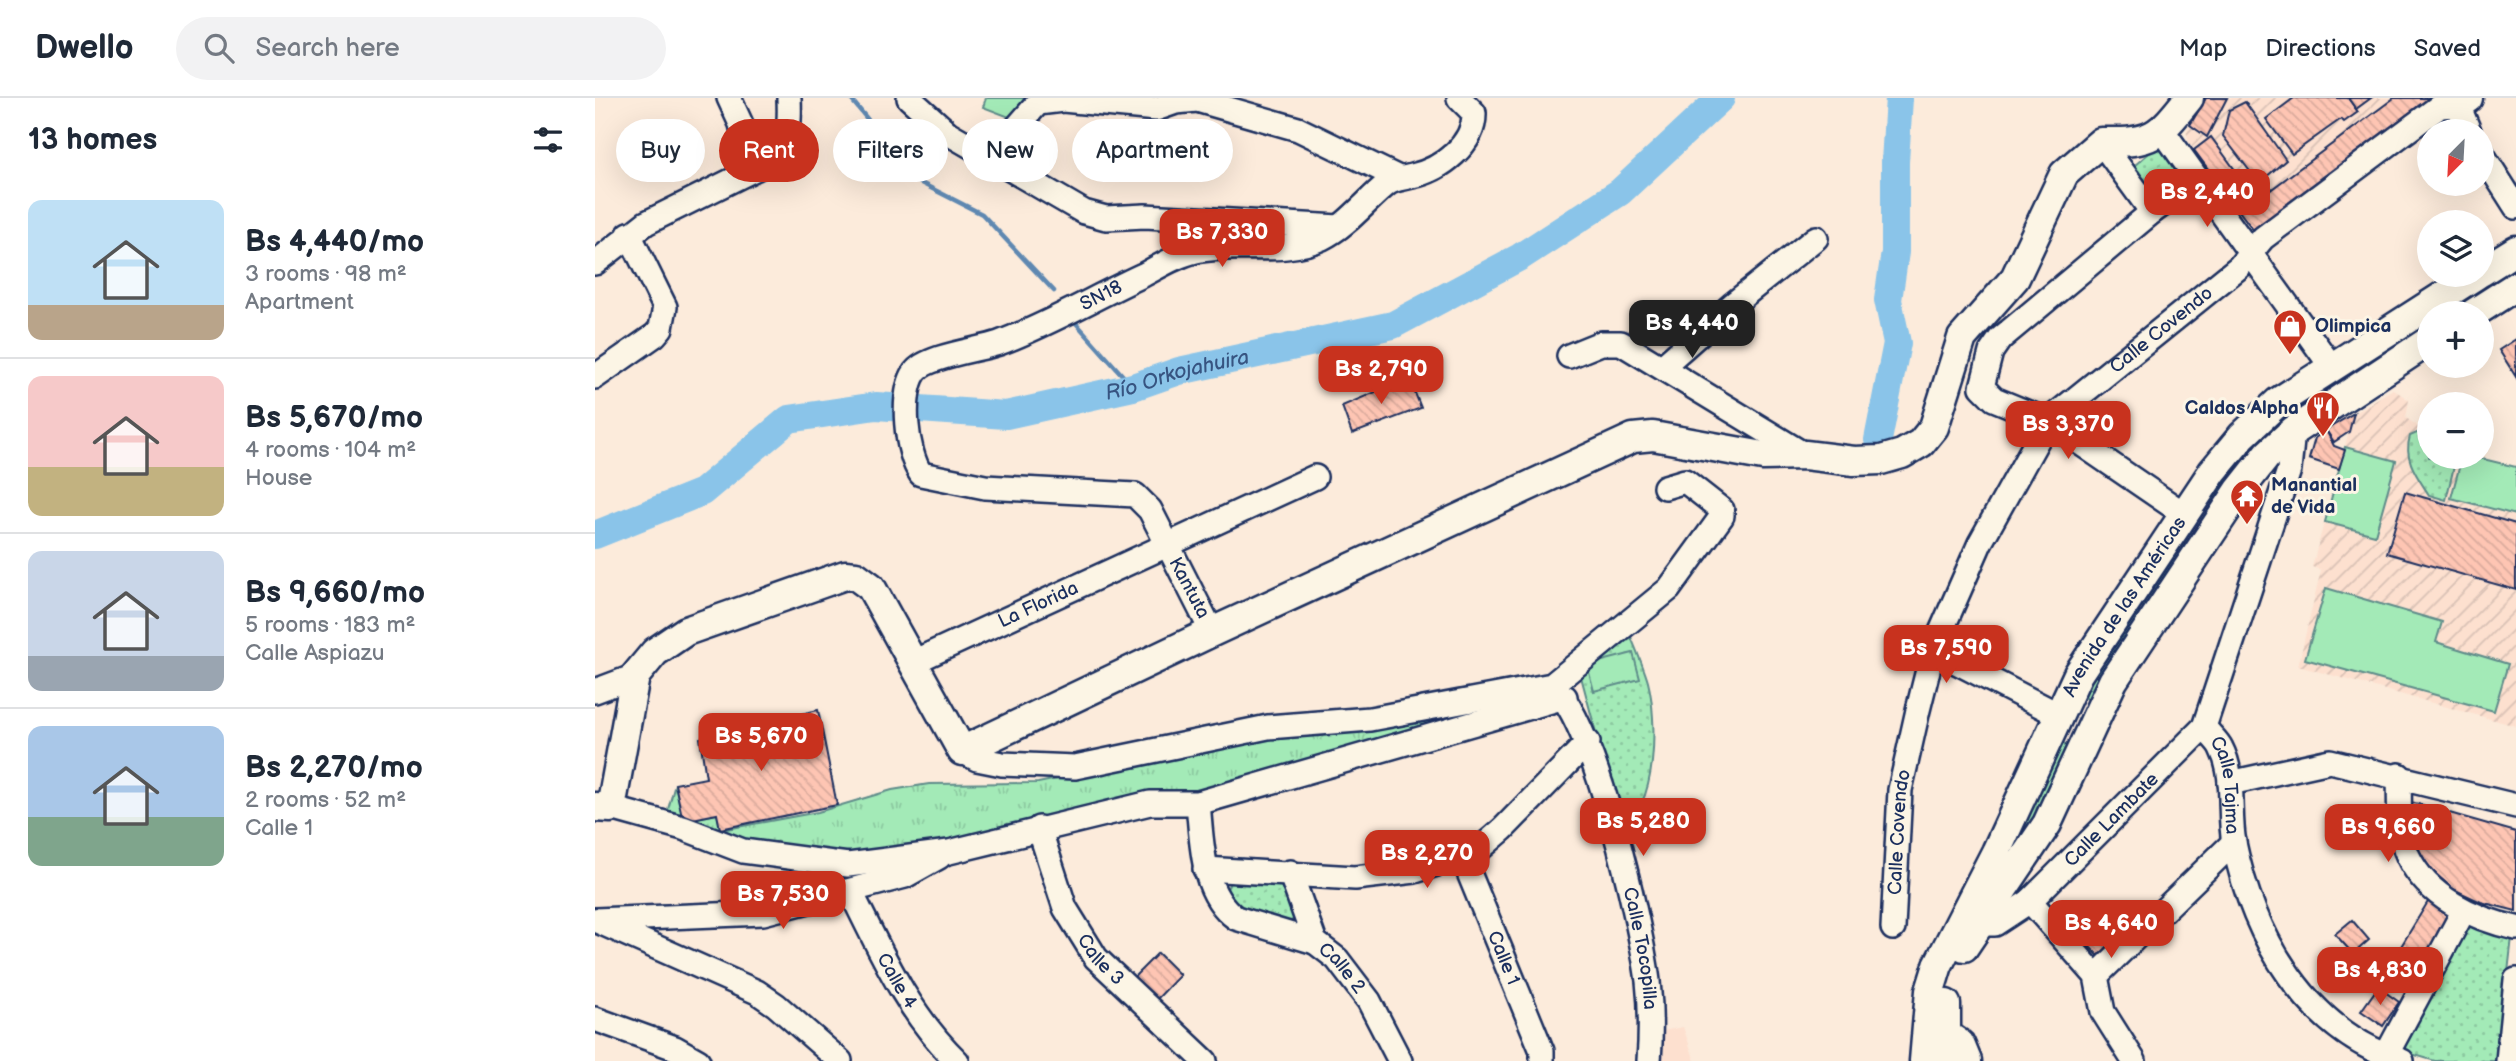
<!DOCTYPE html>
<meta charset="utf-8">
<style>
body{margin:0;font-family:"Balsamiq Sans",sans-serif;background:#f2f2f3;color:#1f2937;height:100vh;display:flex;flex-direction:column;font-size:26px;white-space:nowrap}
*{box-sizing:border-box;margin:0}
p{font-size:23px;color:#747a83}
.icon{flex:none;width:38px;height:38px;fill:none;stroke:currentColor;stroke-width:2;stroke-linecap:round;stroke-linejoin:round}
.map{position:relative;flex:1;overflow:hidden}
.side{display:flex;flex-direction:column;background:#fff;width:595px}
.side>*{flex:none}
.guide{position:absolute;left:21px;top:21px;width:665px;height:63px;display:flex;gap:14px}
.needle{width:46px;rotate:204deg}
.controls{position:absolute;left:1822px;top:21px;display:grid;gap:14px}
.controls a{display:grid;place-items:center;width:77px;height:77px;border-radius:50%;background:#fff;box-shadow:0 7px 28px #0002;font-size:35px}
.price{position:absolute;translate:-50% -60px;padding:0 16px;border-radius:14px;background:#c8321e;color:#fff;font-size:23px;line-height:46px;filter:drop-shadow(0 2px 4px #0008)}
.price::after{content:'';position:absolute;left:50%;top:42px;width:21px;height:16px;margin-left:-10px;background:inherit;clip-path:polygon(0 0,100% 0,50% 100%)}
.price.selected{background:#222;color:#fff}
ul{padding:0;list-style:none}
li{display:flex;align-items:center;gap:21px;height:175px;padding:0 28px}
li+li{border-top:2px solid #e0e1e3}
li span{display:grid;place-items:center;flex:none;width:196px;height:140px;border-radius:14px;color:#555}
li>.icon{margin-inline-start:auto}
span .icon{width:84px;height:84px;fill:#fffc;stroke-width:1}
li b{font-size:30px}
h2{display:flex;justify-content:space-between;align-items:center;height:84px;padding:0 28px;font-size:30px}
.tag{padding:0 24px;border-radius:32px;background:#fff;box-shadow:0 7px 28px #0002;font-size:24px;line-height:63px}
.tag.selected{background:#c8321e;color:#fff}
header{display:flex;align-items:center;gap:42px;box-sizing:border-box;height:98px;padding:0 35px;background:#fff;border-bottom:2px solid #e0e1e3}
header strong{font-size:33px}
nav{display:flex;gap:38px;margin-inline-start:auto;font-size:24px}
.search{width:490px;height:63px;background:#f2f2f3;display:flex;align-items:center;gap:18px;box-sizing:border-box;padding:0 24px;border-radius:38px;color:#747a83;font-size:26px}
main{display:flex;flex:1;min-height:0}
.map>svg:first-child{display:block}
.built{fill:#fde0cf}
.industrial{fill:url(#industrial-furrows)}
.grass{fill:url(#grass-tufts);stroke:#5f8c8a;stroke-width:2}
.park{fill:url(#park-dots);stroke:#5f8c8a;stroke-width:2}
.pitch{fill:#a3eab7;stroke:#5f8c8a;stroke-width:2}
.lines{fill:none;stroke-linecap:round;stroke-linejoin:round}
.stream{stroke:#5e88b1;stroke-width:4.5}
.river{stroke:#8ac4e9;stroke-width:28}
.building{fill:url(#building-back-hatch);stroke:#1b2f5e;stroke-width:2}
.minor-casing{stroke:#1b2f5e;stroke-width:28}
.major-casing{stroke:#1b2f5e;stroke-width:33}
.minor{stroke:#fcf5e5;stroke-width:23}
.major{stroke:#fcf5e5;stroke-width:28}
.labels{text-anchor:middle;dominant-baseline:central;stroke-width:6;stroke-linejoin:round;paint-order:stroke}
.street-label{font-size:19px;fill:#1b2f5e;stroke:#fcf5e5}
.poi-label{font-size:19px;font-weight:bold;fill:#1b2f5e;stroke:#fcf5e5;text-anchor:start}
.water-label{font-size:21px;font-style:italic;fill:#375481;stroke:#fcf5e5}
</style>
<header>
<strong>Dwello</strong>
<div class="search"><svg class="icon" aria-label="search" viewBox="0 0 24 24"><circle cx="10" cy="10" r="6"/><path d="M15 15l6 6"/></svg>Search here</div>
<nav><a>Map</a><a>Directions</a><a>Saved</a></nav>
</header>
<main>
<section class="side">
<h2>13 homes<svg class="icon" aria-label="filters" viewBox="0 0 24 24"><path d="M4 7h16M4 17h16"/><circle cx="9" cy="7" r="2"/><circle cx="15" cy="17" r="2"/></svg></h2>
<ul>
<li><span style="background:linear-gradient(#bfe0f5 75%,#b9a48a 0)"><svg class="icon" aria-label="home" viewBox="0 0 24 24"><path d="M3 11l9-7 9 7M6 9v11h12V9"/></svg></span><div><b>Bs 4,440/mo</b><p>3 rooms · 98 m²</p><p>Apartment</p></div></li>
<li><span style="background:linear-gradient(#f6c9c9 65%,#c2b280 0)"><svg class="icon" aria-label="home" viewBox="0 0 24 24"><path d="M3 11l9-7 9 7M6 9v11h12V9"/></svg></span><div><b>Bs 5,670/mo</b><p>4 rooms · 104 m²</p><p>House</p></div></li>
<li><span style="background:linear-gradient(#c9d6e8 75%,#9aa5b1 0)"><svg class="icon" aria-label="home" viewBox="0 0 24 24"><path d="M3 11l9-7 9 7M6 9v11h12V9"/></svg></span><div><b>Bs 9,660/mo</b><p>5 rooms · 183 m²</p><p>Calle Aspiazu</p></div></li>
<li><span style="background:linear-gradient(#a9c7e8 65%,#7fa58c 0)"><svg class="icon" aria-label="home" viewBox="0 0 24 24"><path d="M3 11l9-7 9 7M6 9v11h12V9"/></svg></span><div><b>Bs 2,270/mo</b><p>2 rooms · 52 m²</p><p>Calle 1</p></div></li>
</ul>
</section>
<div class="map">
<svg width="1921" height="963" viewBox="0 0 1921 963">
<defs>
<pattern id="industrial-furrows" width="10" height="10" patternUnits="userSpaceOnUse" patternTransform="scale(1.75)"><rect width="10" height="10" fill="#fde0cf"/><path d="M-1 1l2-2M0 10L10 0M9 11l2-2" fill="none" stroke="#d8c0b4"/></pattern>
<pattern id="grass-tufts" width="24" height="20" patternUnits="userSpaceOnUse" patternTransform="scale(1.75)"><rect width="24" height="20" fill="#a3eab7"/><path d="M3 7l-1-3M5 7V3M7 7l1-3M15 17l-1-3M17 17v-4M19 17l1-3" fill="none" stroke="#8cc9a0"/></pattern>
<pattern id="park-dots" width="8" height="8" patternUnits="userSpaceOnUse" patternTransform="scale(1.75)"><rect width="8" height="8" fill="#a3eab7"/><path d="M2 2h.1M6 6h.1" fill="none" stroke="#8cc9a0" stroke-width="1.8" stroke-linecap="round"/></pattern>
<pattern id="building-back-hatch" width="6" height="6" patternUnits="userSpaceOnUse" patternTransform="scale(1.75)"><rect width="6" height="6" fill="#fec5b3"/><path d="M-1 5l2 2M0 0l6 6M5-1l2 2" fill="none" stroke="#d9aa9c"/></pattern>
</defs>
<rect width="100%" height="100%" fill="#fcebdb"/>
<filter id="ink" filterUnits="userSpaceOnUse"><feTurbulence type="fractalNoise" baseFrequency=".0143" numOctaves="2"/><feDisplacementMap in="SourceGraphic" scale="14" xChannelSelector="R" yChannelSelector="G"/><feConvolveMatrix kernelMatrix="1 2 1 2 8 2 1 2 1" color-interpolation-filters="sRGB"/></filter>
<g filter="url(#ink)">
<!-- built -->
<polygon class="built" points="1088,929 1100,963 1067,963 1068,933"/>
<!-- industrial -->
<g class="industrial">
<polygon points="1611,0 1831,0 1834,5 1659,133 1594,44 1591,33"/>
<polygon points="1798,291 1814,302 1811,320 1834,336 1834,359 1882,359 1921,368 1921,628 1703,568 1726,472 1717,469 1759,315"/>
</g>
<!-- grass -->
<g class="grass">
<polygon points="1921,166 1921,177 1861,215 1844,215"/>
<polygon points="1834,221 1834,232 1775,267 1773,265 1773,262"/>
<polygon points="1692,315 1695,319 1650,364 1643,359"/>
<polygon points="1639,364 1646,369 1621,404 1615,405 1613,402"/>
<polygon points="1590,436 1594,443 1550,510 1543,506"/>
<polygon points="1539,511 1547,515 1495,602 1487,598"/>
<polygon points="940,599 709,670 586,700 527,701 305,757 169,749 88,723 72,715 80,686 88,722 122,716 126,732 223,714 297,692 334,686 443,685 660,641 758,632 902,601"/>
<polygon points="1467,644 1473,650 1421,759 1414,758"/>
</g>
<!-- park -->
<g class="park">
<polygon points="1560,50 1566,51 1587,77 1587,83 1559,99 1539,74 1540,67"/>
<path d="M1824 334 1834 340V359H1849L1860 364 1851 402 1834 397C1822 378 1808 361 1815 338Z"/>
<path d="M1033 532C1040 549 1048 567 1053 584 1062 619 1064 710 1026 728L984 571Z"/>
<polygon points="635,784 682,784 689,787 699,821 693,825 646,812 631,793"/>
<polygon points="1872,825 1917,839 1903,963 1840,963 1803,952"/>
</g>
<!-- pitch -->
<g class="pitch">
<polygon points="391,0 430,0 422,22 388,9"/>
<polygon points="1750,349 1801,363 1780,437 1730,424"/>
<polygon points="1867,359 1880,359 1921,369 1921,417 1856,400"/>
<polygon points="1731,490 1847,524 1841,544 1913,566 1899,613 1710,561"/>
<polygon points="1038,555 1045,581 999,593 992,567"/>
</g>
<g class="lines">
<!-- stream -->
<g class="stream">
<polyline points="255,0 324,84 387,116 459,193"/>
<polyline points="481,225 538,289"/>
</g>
<!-- river -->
<g class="river">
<polyline points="1283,342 1302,245 1293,202 1300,154 1300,64 1304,0"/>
<path id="s1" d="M0 437 107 394 194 321 281 308 411 317 538 289 584 273 798 227 925 159 1025 94 1126 0"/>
</g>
</g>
<!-- building -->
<g class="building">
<polygon points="1611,0 1632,0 1612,39 1595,27"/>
<polygon points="1699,0 1753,0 1763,14 1749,24 1746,21 1697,56 1671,21"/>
<polygon points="1753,0 1776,0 1761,11"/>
<polygon points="1799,0 1831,0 1834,5 1659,133 1599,52 1616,39 1662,102"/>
<polygon points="1650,4 1691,62 1664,85 1628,38 1634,12"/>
<polygon points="1921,241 1921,279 1904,252"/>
<polygon points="814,280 826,310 757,336 747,308"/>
<polygon points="1759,315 1754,334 1739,344 1731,332"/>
<polygon points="1731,332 1739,348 1750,352 1744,371 1714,361 1720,340"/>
<polygon points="1810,394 1921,426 1921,492 1792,455"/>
<polygon points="223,612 242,707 125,731 122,716 88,723 80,686 111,680 105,640"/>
<polygon points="1816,704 1921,734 1921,813 1886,804 1858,791 1835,771 1819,744"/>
<polygon points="1837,797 1864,813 1826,876 1799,860"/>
<polygon points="1493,822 1508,837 1517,829 1527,839 1506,860 1481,835"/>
<polygon points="1757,822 1774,842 1758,856 1740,836"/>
<polygon points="563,855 585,877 560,903 537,881"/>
<polygon points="1783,889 1804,904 1788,928 1766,913"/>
</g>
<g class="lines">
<!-- minor casing -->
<g class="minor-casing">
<g id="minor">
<polyline points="134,0 146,26 157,70"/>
<polyline points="314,0 353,35 489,114 511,120 550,118 744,129"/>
<polyline points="1568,33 1736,268"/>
<polyline points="1506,44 1557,114"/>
<polyline points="1886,54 1921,109"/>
<polyline points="394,61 443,5 468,2 561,11 581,4 602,2 703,31 804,80"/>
<path d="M0 165 51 125 178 62C195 43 195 24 194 0"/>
<polyline points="974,258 1006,245 1026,245 1210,357"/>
<polyline points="1067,269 1137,207 1221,140"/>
<polyline points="0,279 60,237 66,230 70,209 34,136"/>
<polyline points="1589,416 1453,323 1399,301 1387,289 1396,254 1405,241 1557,114 1602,82"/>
<path id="s2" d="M617 534 555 412 540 397 390 389 326 376C311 355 305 296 320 274 331 258 384 252 404 245 453 227 500 199 548 177 565 168 582 157 601 153 642 144 688 158 727 140 752 128 771 103 792 86 800 80 808 81 817 78 846 72 880 46 879 15L864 0"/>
<polyline points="1338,552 1464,617"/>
<path id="s3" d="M316 565 720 379"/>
<path id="s4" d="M959 589C1000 626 1045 823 1053 883 1056 909 1056 936 1054 963"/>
<polyline points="0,593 40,578"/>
<path id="s5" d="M1609 629C1614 636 1623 643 1626 650 1641 679 1633 714 1639 745 1658 838 1711 933 1807 963"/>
<polyline points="367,653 382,661 407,666 480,669 673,629 775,621 957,587 1074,491 1127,418 1127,412 1090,383 1070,389"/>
<path d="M1804 677C1805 702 1802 734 1813 758 1832 799 1879 821 1921 830"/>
<polyline points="1635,685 1735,663 1921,708"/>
<path d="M603 705C607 744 606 795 641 820L720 844"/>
<polyline points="16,710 88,730 148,753 253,767 354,754 555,705 603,705 970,599"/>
<path id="s6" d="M444 730 470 810 501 860 610 963"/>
<path id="s7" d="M867 758 947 953V963"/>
<polyline points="610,771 760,780 820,773 867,758 886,750 908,731 993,644"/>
<path id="s8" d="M695 774 720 844 742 861 774 903 805 963"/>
<path id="s9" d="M256 794C286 854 313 916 362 963"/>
<polyline points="1435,803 1501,878 1508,914 1539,963"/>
<polyline points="0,822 168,815 310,778 344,759"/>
<polyline points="0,822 162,894 181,907 245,963"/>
<path id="s10" d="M1384 826H1400L1435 803 1609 629 1694 372 1698 333"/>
<path id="s11" d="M1298 830 1305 692 1323 612 1338 552 1385 445 1453 323 1644 169 1668 140 1845 8 1863 7 1874 33"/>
<polyline points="1501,878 1639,744"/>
<polyline points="0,921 80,950 103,963"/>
<polyline points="1788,963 1868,814"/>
<polyline points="1913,963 1921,882"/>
</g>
</g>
<!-- major casing -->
<g class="major-casing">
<g id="major">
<polyline points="1863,7 1873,0"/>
<polyline points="1886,174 1921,152"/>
<polyline points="1879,215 1921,188"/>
<path d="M0 709 16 710 40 578 60 554 91 533 250 477 261 478 276 489 367 653 617 534 1038 340 1058 338 1168 358 1210 357 1259 363 1286 362 1307 356 1326 345 1339 329 1367 240 1420 180 1469 76 1506 44C1558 45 1563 39 1594 0"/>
<polyline points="1369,849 1452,726 1518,583 1644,393 1674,355 1698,333 1834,243"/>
<polyline points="1350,936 1365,946 1372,963"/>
<path id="s12" d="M1329 963 1335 893 1343 867 1401 754 1483 576 1618 373 1647 338 1683 304 1881 177"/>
<polyline points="1351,963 1351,906"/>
</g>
</g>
<!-- minor -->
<use href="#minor" class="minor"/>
<!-- major -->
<use href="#major" class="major"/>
</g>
</g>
<!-- icons -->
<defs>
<g id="shop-pin" transform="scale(1.75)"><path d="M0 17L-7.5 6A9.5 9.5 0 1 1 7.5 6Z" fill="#c8321e" stroke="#fcf5e5"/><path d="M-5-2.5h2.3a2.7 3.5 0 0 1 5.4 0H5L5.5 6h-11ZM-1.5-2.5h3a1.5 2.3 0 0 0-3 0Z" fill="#fff"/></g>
<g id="restaurant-pin" transform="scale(1.75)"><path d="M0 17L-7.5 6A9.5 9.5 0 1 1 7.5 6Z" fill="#c8321e" stroke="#fcf5e5"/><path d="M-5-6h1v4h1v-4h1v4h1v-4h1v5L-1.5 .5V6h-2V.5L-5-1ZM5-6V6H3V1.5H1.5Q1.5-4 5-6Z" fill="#fff"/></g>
<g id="temple-pin" transform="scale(1.75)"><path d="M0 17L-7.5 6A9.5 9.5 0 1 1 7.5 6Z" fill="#c8321e" stroke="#fcf5e5"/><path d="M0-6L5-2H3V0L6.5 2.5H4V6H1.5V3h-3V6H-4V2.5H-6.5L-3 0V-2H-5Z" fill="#fff"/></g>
</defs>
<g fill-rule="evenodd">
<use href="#shop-pin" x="1695" y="228"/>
<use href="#restaurant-pin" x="1728" y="310"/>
<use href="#temple-pin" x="1652" y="398"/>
</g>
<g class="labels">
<!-- street labels -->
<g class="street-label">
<text stroke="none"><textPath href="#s2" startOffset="682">SN18</textPath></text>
<text stroke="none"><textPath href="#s11" startOffset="684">Calle Covendo</textPath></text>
<text transform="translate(594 490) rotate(62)">Kantuta</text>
<text stroke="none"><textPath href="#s3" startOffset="140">La Florida</textPath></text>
<text stroke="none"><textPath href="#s12" startOffset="502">Avenida de las Américas</textPath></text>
<text stroke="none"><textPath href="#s5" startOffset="65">Calle Tajma</textPath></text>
<text stroke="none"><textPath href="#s10" startOffset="173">Calle Lambate</textPath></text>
<text stroke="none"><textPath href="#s11" startOffset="96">Calle Covendo</textPath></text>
<text stroke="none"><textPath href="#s4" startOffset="278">Calle Tocopilla</textPath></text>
<text stroke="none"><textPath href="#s6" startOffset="147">Calle 3</textPath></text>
<text stroke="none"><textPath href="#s7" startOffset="110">Calle 1</textPath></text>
<text stroke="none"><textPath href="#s8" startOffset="112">Calle 2</textPath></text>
<text stroke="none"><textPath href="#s9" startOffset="100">Calle 4</textPath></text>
</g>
<!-- poi labels -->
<g class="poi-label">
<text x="1720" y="228">Olimpica</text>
<text x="1704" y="310" text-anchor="end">Caldos Alpha</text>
<text x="1676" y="387">Manantial<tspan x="1676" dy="22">de Vida</tspan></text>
</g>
<!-- water labels -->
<g class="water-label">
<text stroke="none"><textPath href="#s1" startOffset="623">Río Orkojahuira</textPath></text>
</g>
</g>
</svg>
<div class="controls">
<a><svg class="needle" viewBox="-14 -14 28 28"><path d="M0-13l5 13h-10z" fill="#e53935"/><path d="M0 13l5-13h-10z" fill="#747a83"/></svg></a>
<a><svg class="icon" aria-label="layers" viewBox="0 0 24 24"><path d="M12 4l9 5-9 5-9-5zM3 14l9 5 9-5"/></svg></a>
<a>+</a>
<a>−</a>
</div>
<b class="price" style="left:1612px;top:131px">Bs 2,440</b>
<b class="price" style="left:627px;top:171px">Bs 7,330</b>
<b class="price selected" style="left:1097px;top:262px">Bs 4,440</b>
<b class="price" style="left:786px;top:308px">Bs 2,790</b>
<b class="price" style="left:1473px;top:363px">Bs 3,370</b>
<b class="price" style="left:1351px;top:587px">Bs 7,590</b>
<b class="price" style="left:166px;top:675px">Bs 5,670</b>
<b class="price" style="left:1048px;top:760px">Bs 5,280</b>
<b class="price" style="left:1793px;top:766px">Bs 9,660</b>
<b class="price" style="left:832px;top:792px">Bs 2,270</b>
<b class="price" style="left:188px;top:833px">Bs 7,530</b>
<b class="price" style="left:1516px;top:862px">Bs 4,640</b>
<b class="price" style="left:1785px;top:909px">Bs 4,830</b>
<div class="guide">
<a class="tag">Buy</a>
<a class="tag selected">Rent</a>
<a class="tag">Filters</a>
<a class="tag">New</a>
<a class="tag">Apartment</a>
</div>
</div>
</main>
